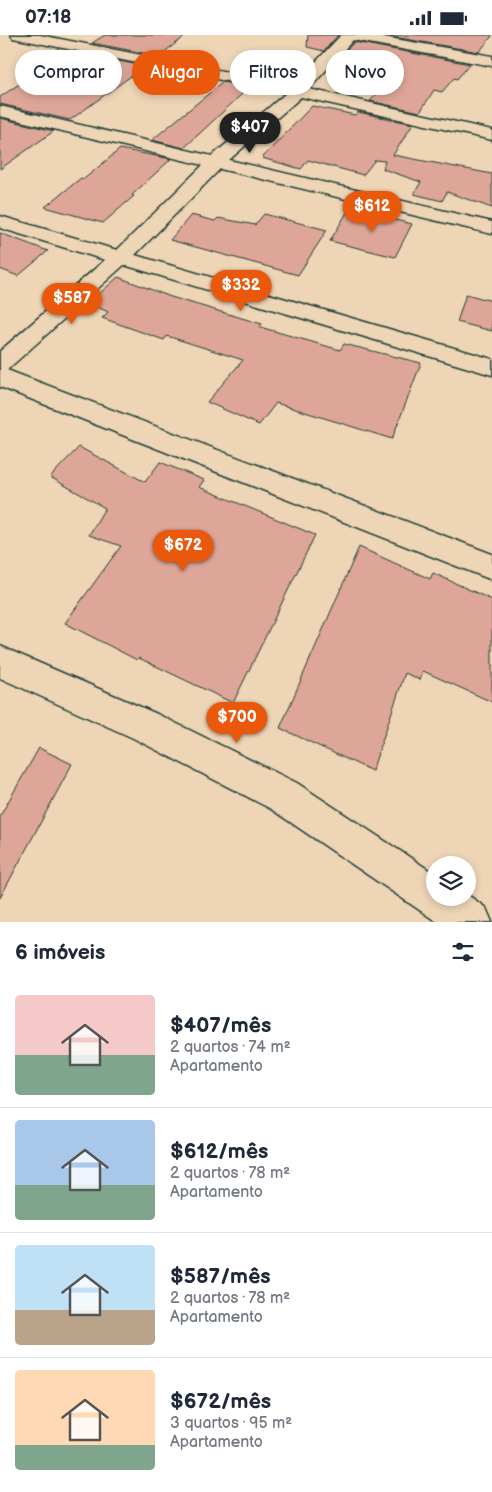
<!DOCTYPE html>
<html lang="pt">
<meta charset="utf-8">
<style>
body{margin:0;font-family:"Balsamiq Sans",sans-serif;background:#f2f2f3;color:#1f2937;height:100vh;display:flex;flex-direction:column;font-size:19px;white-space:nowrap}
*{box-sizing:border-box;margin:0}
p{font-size:16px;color:#747a83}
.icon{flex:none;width:28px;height:28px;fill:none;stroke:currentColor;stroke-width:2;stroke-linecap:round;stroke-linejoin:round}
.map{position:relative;height:887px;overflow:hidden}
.sheet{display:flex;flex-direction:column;background:#fff;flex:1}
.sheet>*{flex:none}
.guide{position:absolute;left:15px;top:15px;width:462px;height:45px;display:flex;gap:10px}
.fabs{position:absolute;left:426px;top:821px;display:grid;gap:10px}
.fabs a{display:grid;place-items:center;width:50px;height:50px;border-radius:50%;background:#fff;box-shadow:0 2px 8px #0003;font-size:25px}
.price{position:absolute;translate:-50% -42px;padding:0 11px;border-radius:18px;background:#ea580c;color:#fff;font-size:16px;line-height:32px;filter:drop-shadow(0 1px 2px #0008)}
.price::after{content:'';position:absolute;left:50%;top:30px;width:15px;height:11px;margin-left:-8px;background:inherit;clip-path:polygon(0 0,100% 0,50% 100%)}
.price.selected{background:#222;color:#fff}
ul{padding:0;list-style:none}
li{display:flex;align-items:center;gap:15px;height:125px;padding:0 15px}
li+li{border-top:1px solid #e0e1e3}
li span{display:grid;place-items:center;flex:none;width:140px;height:100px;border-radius:5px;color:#555}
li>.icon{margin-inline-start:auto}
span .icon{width:60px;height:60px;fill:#fffc;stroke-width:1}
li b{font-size:21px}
h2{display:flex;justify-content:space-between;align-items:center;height:60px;padding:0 15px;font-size:21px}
.chip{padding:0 18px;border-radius:22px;background:#fff;box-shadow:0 2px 8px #0003;font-size:18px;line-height:45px}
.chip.selected{background:#ea580c;color:#fff}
.status{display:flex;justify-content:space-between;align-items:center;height:35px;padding:0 25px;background:#fff;direction:ltr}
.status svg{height:14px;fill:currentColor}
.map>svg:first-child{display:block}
.building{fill:#dea698;stroke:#1f3d34}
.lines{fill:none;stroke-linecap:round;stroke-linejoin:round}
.street-casing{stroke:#1f3d34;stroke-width:3}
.street{fill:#eed5b6;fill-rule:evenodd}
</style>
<div class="status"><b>07:18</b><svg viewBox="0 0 49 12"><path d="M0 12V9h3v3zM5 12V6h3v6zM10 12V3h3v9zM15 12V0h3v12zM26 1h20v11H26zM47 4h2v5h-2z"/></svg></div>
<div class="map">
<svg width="492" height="887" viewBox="0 0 492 887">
<rect width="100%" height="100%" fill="#eed5b6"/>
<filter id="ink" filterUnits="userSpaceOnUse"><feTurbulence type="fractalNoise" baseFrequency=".02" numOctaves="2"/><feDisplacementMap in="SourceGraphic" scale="10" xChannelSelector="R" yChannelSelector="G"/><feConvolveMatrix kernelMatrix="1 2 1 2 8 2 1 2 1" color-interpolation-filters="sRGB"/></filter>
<g filter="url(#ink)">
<!-- building -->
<g class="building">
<polygon points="105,0 187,0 159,21 92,8"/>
<polygon points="308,0 338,0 324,16 307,12"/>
<polygon points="383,0 492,0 492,1 479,17"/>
<polygon points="354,7 470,29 457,44 454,43 442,57 434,55 420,77 370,66 403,33 342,20"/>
<polygon points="76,18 145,31 70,85 0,69 0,62 43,33 47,34"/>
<polygon points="223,47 234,49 242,59 184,113 152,105"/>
<polygon points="312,71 355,80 358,77 413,89 393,120 492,139 492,173 447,157 442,166 414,159 421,147 383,134 385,126 375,125 363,140 308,125 301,134 262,123"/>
<polygon points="0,83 54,96 0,134"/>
<polygon points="120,114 171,124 132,160 134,161 103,188 45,172 81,143 84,144"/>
<polygon points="349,174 412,189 395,222 330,206"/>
<polygon points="264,179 327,195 298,240 170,205 191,180 215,186 218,183 255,190"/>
<polygon points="0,198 48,216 18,241 0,234"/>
<polygon points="118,242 171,262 262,289 260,292 340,315 344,309 421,328 392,404 276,368 259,390 207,367 243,325 167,301 164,305 102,283 108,277 89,268"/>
<polygon points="466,259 492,266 492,296 457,287"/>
<polygon points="79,412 145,447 160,427 204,445 199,452 315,500 233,668 139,623 137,625 65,588 121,511 89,500 105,473 50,442"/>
<polygon points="359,512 430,544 433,538 492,565 492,667 423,636 420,645 405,638 372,736 280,693"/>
<polygon points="39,713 72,729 0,863 0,781"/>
</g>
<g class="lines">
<!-- street casing -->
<g class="street-casing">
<g id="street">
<polygon points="11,0 40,0 294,50 341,0 372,0 492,21 492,31 353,5 309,54 492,95 492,105 301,62 229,125 492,187 492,199 220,134 135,220 492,324 492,340 124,230 7,335 492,519 492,545 0,352 0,316 105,225 0,193 0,181 117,215 203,130 0,81 0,71 212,121 286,58 18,4 13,3"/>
<polygon points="0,611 157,679 297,748 435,839 435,862 468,862 468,860 486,873 492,887 437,887 271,774 133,703 0,643"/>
</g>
</g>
<!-- street -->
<use href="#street" class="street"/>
</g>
</g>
</svg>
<div class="fabs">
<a><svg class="icon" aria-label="layers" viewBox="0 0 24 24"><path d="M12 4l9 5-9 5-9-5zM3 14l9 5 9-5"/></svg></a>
</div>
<b class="price selected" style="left:250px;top:119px">$407</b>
<b class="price" style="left:372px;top:198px">$612</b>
<b class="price" style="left:241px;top:277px">$332</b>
<b class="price" style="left:72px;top:290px">$587</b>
<b class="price" style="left:183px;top:537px">$672</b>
<b class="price" style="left:237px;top:709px">$700</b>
<div class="guide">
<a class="chip">Comprar</a>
<a class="chip selected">Alugar</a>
<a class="chip">Filtros</a>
<a class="chip">Novo</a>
</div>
</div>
<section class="sheet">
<h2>6 imóveis<svg class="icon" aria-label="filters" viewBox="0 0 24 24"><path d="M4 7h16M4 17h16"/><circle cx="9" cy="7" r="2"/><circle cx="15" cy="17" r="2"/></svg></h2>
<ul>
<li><span style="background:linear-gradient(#f6c9c9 60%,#7fa58c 0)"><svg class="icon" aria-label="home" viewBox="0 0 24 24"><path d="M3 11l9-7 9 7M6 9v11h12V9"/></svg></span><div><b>$407/mês</b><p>2 quartos · 74 m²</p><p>Apartamento</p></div></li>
<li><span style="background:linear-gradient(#a9c7e8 65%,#7fa58c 0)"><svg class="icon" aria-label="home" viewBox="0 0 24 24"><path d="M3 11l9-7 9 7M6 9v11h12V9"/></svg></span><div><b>$612/mês</b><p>2 quartos · 78 m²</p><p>Apartamento</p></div></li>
<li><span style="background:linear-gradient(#bfe0f5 65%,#b9a48a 0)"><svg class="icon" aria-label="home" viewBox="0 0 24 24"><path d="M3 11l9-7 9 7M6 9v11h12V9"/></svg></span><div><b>$587/mês</b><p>2 quartos · 78 m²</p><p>Apartamento</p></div></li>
<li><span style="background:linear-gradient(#ffd9b3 75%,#7fa58c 0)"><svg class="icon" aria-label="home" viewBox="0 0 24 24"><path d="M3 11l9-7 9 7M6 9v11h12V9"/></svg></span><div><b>$672/mês</b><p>3 quartos · 95 m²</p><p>Apartamento</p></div></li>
</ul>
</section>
